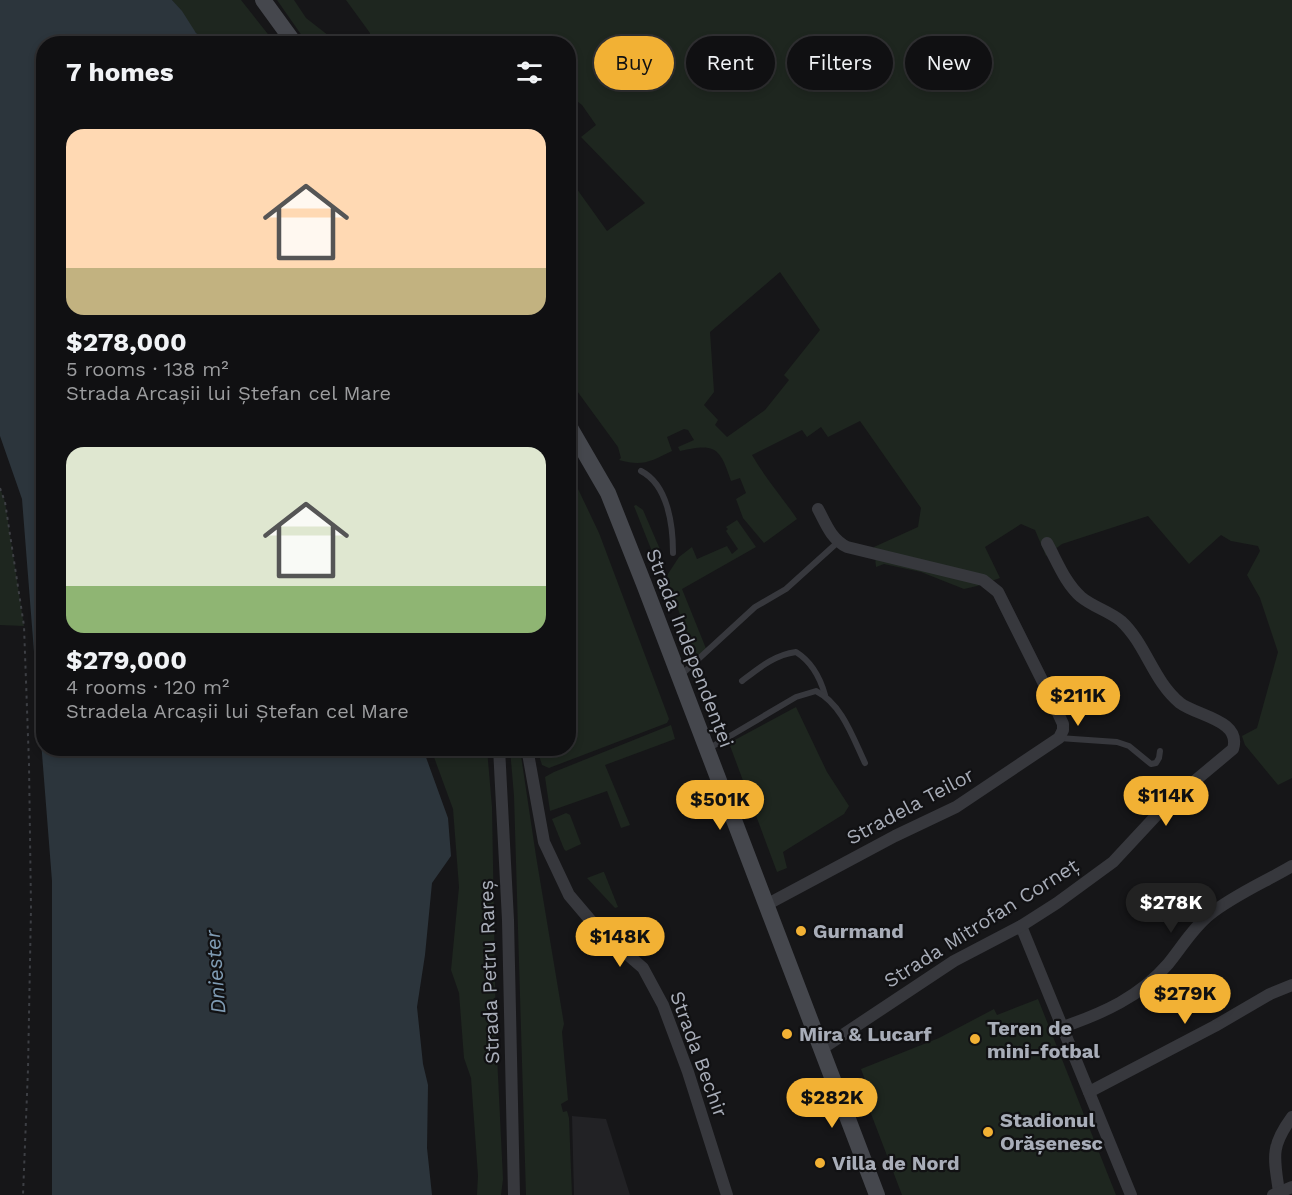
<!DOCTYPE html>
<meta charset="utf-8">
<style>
body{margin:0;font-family:"Work Sans",sans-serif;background:#19191b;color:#f1f3f6;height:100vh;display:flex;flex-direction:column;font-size:22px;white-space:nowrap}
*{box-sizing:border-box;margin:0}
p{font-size:20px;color:#9c9d9f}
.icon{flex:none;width:33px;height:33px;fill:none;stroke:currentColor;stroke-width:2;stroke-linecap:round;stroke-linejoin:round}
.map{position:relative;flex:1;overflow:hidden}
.drawer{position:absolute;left:36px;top:36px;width:540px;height:720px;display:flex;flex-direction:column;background:#101012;border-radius:24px;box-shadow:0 3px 9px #0003,0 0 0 2px #303032}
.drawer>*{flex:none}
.banner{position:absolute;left:594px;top:36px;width:570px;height:54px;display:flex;gap:12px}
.price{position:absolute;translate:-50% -51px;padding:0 14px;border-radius:21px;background:#f2b134;color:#111;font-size:20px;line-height:39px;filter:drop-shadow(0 2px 3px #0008)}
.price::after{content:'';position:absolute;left:50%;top:36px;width:18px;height:14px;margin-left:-9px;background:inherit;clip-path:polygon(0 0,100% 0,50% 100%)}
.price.on{background:#222;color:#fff}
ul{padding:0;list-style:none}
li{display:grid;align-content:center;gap:12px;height:318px;padding:0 30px}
li span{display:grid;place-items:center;height:186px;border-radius:18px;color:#555}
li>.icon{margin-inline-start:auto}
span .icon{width:108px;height:108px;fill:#fffc;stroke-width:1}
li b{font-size:26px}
h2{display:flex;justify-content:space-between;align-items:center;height:72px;padding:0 30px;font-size:26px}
.pill{padding:0 21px;border-radius:27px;background:#101012;box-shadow:0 3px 9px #0003,0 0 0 2px #303032;font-size:21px;line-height:54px}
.pill.on{background:#f2b134;color:#111}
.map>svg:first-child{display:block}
.built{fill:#222225}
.green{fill:#1e261f;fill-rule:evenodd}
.water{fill:#2c353c}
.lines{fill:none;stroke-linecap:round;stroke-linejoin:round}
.path{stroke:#3d3f44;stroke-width:2;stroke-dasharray:3 4.5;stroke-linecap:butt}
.service{stroke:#37383d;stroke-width:6}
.minor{stroke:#37383d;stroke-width:12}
.secondary{stroke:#45474d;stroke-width:16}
.poi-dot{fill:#f2b134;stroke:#111113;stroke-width:2}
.labels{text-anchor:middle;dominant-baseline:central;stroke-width:4.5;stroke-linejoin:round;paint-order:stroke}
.street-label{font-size:20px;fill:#a8adb8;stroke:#111113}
.poi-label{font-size:20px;font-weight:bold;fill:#a8adb8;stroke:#111113;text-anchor:start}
.water-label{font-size:21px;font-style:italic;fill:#7f9bb3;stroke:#111113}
</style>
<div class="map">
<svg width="1292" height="1195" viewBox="0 0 1292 1195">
<rect width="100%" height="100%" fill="#161618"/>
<!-- built -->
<polygon class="built" points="572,1116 606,1119 630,1195 574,1195"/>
<!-- green -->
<g class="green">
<path d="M172 0H241L275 43C250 43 217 50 197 34 187 25 181 10 172 0Z"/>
<polygon points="277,0 294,0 306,18 338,43 307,43"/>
<path d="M346 0H1292V778L1278 785 1245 745 1242 736 1257 728 1278 652 1260 598 1247 575 1260 551 1258 546 1231 541 1221 535 1189 564 1148 516 1062 544 1046 556 1035 530 1021 524 985 547 1000 578 977 586 964 589 921 572 884 564 876 567 874 547 918 527 921 508 860 421 828 437 821 427 807 437 802 430 752 455C765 478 783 498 797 519L764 543 743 518 736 499 746 493 740 478 731 481C720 447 715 443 680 451L678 447 694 440 688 430 684 429 667 437 672 451C651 461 643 467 619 460L621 458 618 447 569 380V178L607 231 645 203 581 137 596 125 582 105 569 95 568 44 362 43 369 38 370 33ZM780 272 820 330 784 375 789 380 765 410 727 437 715 425 718 420 704 405 714 392 710 332Z"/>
<polygon points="569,470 599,533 669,719 667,723 549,768 542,765 537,749 568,748"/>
<polygon points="0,488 5,502 24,626 0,625"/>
<polygon points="636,505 643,510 662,554 661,559 655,559 634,506"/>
<polygon points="737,520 756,547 682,589 707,651 696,657 666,577 679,557 692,547 697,559 727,546 732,554 738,549 726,531 728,529 726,527"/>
<polygon points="796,707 827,772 849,806 844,814 783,852 787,868 777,872 729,743"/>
<polygon points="671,725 675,739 605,765 630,825 621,828 607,791 550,811 545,777 554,772"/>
<polygon points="431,749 487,749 492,807 496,1035 503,1179 501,1195 477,1195 478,1176 471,1078 464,1058 459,993 451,970 459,887 453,809"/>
<polygon points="510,749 520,749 536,856 564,1024 562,1032 568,1100 561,1104 563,1112 567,1111 569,1118 572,1195 526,1195 514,796"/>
<polygon points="566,813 570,815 581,844 566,851 564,849 552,819"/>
<polygon points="603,872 604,872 618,907 615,908 587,878"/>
<polygon points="1038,999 1116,1195 902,1195 862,1090 868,1088 861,1069 939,1038 994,1009 997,1015"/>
</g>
<!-- water -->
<polygon class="water" points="0,0 172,0 182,11 196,33 211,43 44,44 44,748 423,749 448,818 451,856 432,883 425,955 417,1007 423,1064 428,1085 427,1148 432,1195 52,1195 52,881 22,499 0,436"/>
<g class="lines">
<!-- path -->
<polyline class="path" points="0,488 5,502 24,626 29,764 31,908 28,1069 23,1195"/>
<!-- service -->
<g class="service">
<path d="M641 471C668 485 673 525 673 553"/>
<polyline points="681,675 755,607 786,589 838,542"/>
<path d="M742 681C759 668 774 655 796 652 812 662 820 677 825 695"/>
<polyline points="1059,738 1117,742 1129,746 1151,764 1156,763 1159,758 1160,751"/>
<path d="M708 749 796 697 816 691C842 704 853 738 865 763"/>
</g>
<!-- minor -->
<g class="minor">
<polyline points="499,748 508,920 514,1195"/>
<polyline points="527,748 544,842 569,895 597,928 643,968 663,1005 688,1072 727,1195"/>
<path d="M766 905 895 836 956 807 1059 738 1063 730V724L1052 700 998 592 983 580 847 547C831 539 826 524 818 509"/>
<polyline points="1021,926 1131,1195"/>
<path d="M1063 1027C1103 1013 1140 997 1168 964 1182 947 1192 929 1209 915 1234 895 1265 882 1292 866"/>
<path d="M820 1050 954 961 1021 926 1057 903 1113 862 1166 805 1233 749C1242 720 1197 716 1180 703 1153 681 1146 644 1121 621 1109 611 1093 607 1081 597 1065 583 1057 561 1047 543"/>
<polyline points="1089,1092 1215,1026 1270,994 1292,985"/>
<path d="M1279 1192C1274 1157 1270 1147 1292 1117"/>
<polyline points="1273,1195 1292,1187"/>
</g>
<!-- secondary -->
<g class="secondary">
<polyline points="263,0 295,44"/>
<polyline points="568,424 608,493 644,584 877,1195"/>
</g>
</g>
<!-- markers -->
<g class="poi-dot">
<circle cx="801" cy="931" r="6"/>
<circle cx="787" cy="1034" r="6"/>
<circle cx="975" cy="1039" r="6"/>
<circle cx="988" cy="1132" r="6"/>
<circle cx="820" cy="1163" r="6"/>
</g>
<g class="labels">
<!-- street labels -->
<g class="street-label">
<text transform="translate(690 648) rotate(69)">Strada Independenței</text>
<text transform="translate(910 806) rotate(-28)">Stradela Teilor</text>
<text transform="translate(981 923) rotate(-32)">Strada Mitrofan Corneț</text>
<text transform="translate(489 972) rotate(-92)">Strada Petru Rareș</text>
<text transform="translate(699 1054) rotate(70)">Strada Bechir</text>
</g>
<!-- poi labels -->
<g class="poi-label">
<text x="813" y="931">Gurmand</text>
<text x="987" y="1028">Teren de<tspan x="987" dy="23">mini-fotbal</tspan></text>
<text x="799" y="1034">Mira &amp; Lucarf</text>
<text x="1000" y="1120">Stadionul<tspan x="1000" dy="23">Orășenesc</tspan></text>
<text x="832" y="1163">Villa de Nord</text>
</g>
<!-- water labels -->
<g class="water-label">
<text transform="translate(215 972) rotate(-94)">Dniester</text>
</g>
</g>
</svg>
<b class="price" style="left:1078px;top:727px">$211K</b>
<b class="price" style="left:1166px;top:827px">$114K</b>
<b class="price" style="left:720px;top:831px">$501K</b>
<b class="price on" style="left:1171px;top:934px">$278K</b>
<b class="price" style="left:620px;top:968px">$148K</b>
<b class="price" style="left:1185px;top:1025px">$279K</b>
<b class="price" style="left:832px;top:1129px">$282K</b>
<div class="banner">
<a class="pill on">Buy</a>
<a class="pill">Rent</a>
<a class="pill">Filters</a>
<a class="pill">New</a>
</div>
<section class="drawer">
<h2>7 homes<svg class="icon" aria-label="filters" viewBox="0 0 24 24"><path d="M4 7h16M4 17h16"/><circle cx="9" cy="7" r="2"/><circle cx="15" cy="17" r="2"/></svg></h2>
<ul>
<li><span style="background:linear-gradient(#ffd9b3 75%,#c2b280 0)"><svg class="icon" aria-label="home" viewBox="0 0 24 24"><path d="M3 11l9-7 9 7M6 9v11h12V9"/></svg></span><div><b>$278,000</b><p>5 rooms · 138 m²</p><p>Strada Arcașii lui Ștefan cel Mare</p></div></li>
<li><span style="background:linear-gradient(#dfe7d0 75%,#8fb573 0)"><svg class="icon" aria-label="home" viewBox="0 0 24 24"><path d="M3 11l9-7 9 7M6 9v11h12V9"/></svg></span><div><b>$279,000</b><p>4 rooms · 120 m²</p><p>Stradela Arcașii lui Ștefan cel Mare</p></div></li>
</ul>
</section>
</div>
